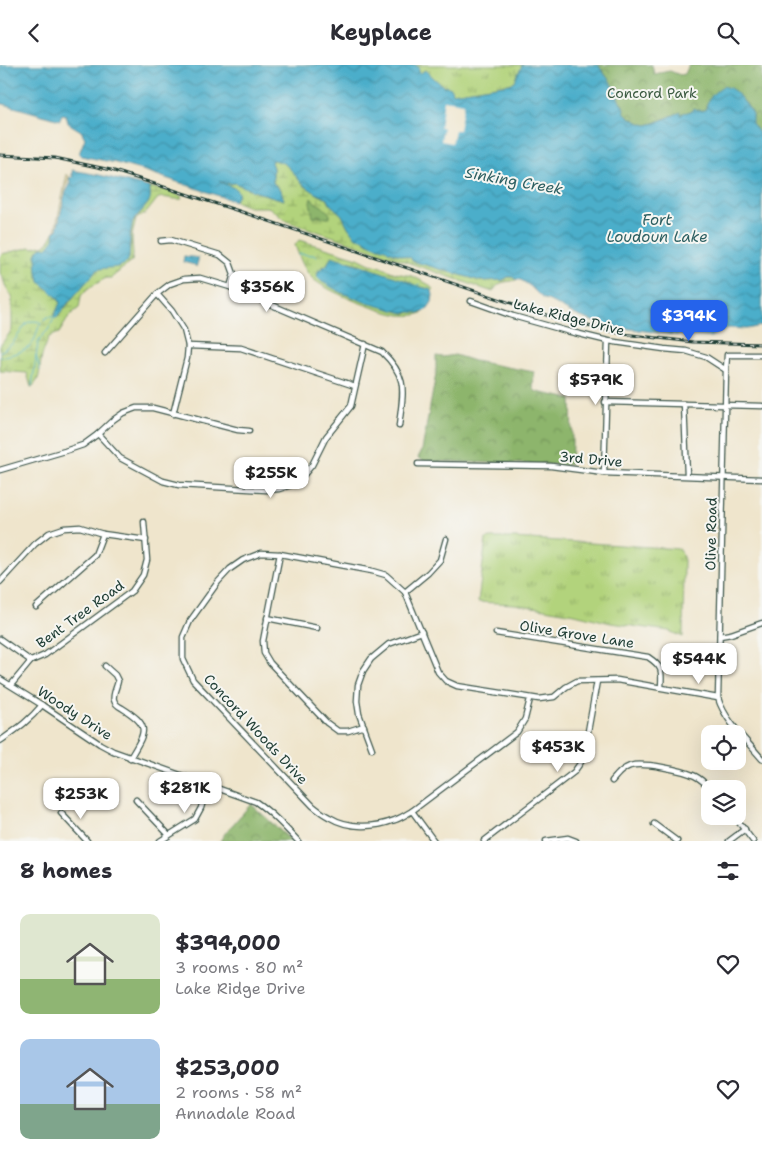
<!DOCTYPE html>
<meta charset="utf-8">
<style>
body{margin:0;font-family:"Shantell Sans",sans-serif;background:#f2f2f3;color:#2b2b33;height:100vh;display:flex;flex-direction:column;font-size:19px;white-space:nowrap}
*{box-sizing:border-box;margin:0}
p{font-size:16px;color:#7c7c81}
.icon{flex:none;width:28px;height:28px;fill:none;stroke:currentColor;stroke-width:2;stroke-linecap:round;stroke-linejoin:round}
.map{position:relative;height:776px;overflow:hidden}
.sheet{display:flex;flex-direction:column;background:#fff;flex:1}
.sheet>*{flex:none}
.fabs{position:absolute;left:701px;top:660px;display:grid;gap:10px}
.fabs a{display:grid;place-items:center;width:45px;height:45px;border-radius:10px;background:#fff;box-shadow:0 5px 20px #0002;font-size:25px}
.price{position:absolute;translate:-50% -42px;padding:0 11px;border-radius:10px;background:#fff;color:#222;font-size:16px;line-height:32px;filter:drop-shadow(0 1px 2px #0008)}
.price::after{content:'';position:absolute;left:50%;top:30px;width:15px;height:11px;margin-left:-8px;background:inherit;clip-path:polygon(0 0,100% 0,50% 100%)}
.price.selected{background:#2563eb;color:#fff}
ul{padding:0;list-style:none}
li{display:flex;align-items:center;gap:15px;height:125px;padding:0 20px}
li span{display:grid;place-items:center;flex:none;width:140px;height:100px;border-radius:10px;color:#555}
li>.icon{margin-inline-start:auto}
span .icon{width:60px;height:60px;fill:#fffc;stroke-width:1}
li b{font-size:21px}
h2{display:flex;justify-content:space-between;align-items:center;height:60px;padding:0 20px;font-size:21px}
header{display:flex;justify-content:space-between;align-items:center;height:65px;padding:0 20px;background:#fff;font-size:22px;font-weight:700}
.map>svg:first-child{display:block}
.grass{fill:url(#grass-tufts);stroke:#688858}
.forest{fill:url(#forest-crowns);stroke:#567950}
.wetland{fill:url(#wetland-marsh);stroke:#688858;fill-rule:evenodd}
.sand{fill:url(#sand-dots);stroke:#868c69}
.water{fill:url(#water-waves);stroke:#35767f}
.pier{fill:#efe5cc}
.lines{fill:none;stroke-linecap:round;stroke-linejoin:round}
.stream{stroke:#4baeca;stroke-width:1}
.street-casing{stroke:#3e564b;stroke-width:7}
.street{stroke:#fff;stroke-width:4.5}
.rail-casing{stroke:#1f3d34;stroke-width:3}
.rail{stroke:#f6f6f2;stroke-width:1;stroke-dasharray:4;stroke-linecap:butt}
.labels{text-anchor:middle;dominant-baseline:central;stroke-width:4;stroke-linejoin:round;paint-order:stroke}
.park-label{font-size:14px;fill:#3c5b42;stroke:#f6f6f2}
.street-label{font-size:14px;fill:#1f3d34;stroke:#f6f6f2}
.water-label{font-size:15px;font-style:italic;fill:#2c5f61;stroke:#f6f6f2}
</style>
<header><svg class="icon" aria-label="back" viewBox="0 0 24 24"><path d="M15 5l-7 7 7 7"/></svg>Keyplace<svg class="icon" aria-label="search" viewBox="0 0 24 24"><circle cx="10" cy="10" r="6"/><path d="M15 15l6 6"/></svg></header>
<div class="map">
<svg width="762" height="776" viewBox="0 0 762 776">
<defs>
<pattern id="grass-tufts" width="24" height="20" patternUnits="userSpaceOnUse" patternTransform="scale(1.25)"><rect width="24" height="20" fill="#b2d37c"/><path d="M3 7l-1-3M5 7V3M7 7l1-3M15 17l-1-3M17 17v-4M19 17l1-3" fill="none" stroke="#90ac66"/></pattern>
<pattern id="forest-crowns" width="20" height="18" patternUnits="userSpaceOnUse" patternTransform="scale(1.25)"><rect width="20" height="18" fill="#8db56c"/><path d="M2 6a3 3 0 1 1 6 0M12 15a3 3 0 1 1 6 0" fill="none" stroke="#73945a"/></pattern>
<pattern id="wetland-marsh" width="20" height="14" patternUnits="userSpaceOnUse" patternTransform="scale(1.25)"><rect width="20" height="14" fill="#b2d37c"/><path d="M1 5h8M5 5V1M11 12h8M15 12V8" fill="none" stroke="#90ac66"/></pattern>
<pattern id="sand-dots" width="8" height="8" patternUnits="userSpaceOnUse" patternTransform="scale(1.25)"><rect width="8" height="8" fill="#eeda9e"/><path d="M2 2h.1M6 6h.1" fill="none" stroke="#ccbc89" stroke-width="1.8" stroke-linecap="round"/></pattern>
<pattern id="water-waves" width="16" height="10" patternUnits="userSpaceOnUse" patternTransform="scale(1.25)"><rect width="16" height="10" fill="#4baeca"/><path d="M0 5q4-4 8 0t8 0" fill="none" stroke="#3e8fa5"/></pattern>
</defs>
<rect width="100%" height="100%" fill="#f6f6f2"/>
<filter id="ink" filterUnits="userSpaceOnUse"><feTurbulence type="fractalNoise" baseFrequency=".02" numOctaves="2"/><feDisplacementMap in="SourceGraphic" scale="10" xChannelSelector="R" yChannelSelector="G"/><feConvolveMatrix kernelMatrix="1 2 1 2 8 2 1 2 1" color-interpolation-filters="sRGB"/></filter>
<filter id="wash" filterUnits="userSpaceOnUse"><feTurbulence type="fractalNoise" baseFrequency=".0096" numOctaves="4" result="noise"/><feDisplacementMap in="SourceGraphic" scale="20" xChannelSelector="R" yChannelSelector="G"/><feGaussianBlur stdDeviation="1.12" result="paint"/><feColorMatrix in="noise" values="0 0 0 0 0 0 0 0 0 0 0 0 0 0 0 0 0 1.4 0 .05"/><feComposite in="paint" operator="in"/></filter>
<g filter="url(#wash)">
<rect width="100%" height="100%" fill="#efe5cc"/>
<!-- grass -->
<g class="grass">
<polygon points="405,0 524,0 515,18 449,29"/>
<polygon points="491,473 514,473 680,484 684,495 683,572 669,566 611,558 575,549 551,545 514,539 478,537 486,474"/>
</g>
<!-- forest -->
<g class="forest">
<path d="M598 0H652L654 9 670 6 680 10 685 9 689 0H762V72C758 67 751 61 751 55 751 52 752 49 752 47L736 27 706 40V44L701 46 693 43 692 46 681 52 676 49 654 58 647 60 640 58 629 52 625 48 623 41 619 35 615 23Z"/>
<polygon points="310,133 316,138 322,141 330,149 330,153 326,153 319,151 315,153 313,152 310,137"/>
<polygon points="455,290 474,296 534,307 533,324 537,327 571,334 572,378 571,399 566,400 424,396 418,393 422,385 436,309 436,291 443,292"/>
<polygon points="251,739 292,776 220,776 226,767"/>
</g>
<!-- wetland -->
<g class="wetland">
<path d="M272 95C292 96 293 112 306 122 308 123 310 124 313 126 318 129 320 132 326 132L330 139 342 150 348 162 356 173 363 174 370 179 386 184 388 186 411 193 412 196 471 213 480 216 503 215 508 212H512L518 214C508 219 500 213 493 227L361 181 286 156 270 143 267 142H249L234 136C246 123 227 122 219 116L230 119 235 118 253 126 284 135 278 121 273 118V103L271 97ZM311 133 316 138 322 141 330 149V153H326L319 151 315 153 313 152 310 137Z"/>
<path d="M148 122 166 125 181 131 182 134C173 135 166 131 158 133L147 147 136 154 132 171 133 190 132 196 111 213H106L87 224 81 231 79 243 70 250 59 268 49 272C46 280 42 288 41 296 39 306 41 314 32 322H31L27 308 0 306V281L12 265V232L5 220 2 210 0 209V192L2 189 23 184H25L30 182 33 183C37 181 41 182 45 180 50 177 52 171 55 166L54 174 47 184 43 182 39 184 36 190 37 208 40 217 58 233 60 238 54 251 57 253 91 210 97 205 129 193 132 159 149 137 150 124Z"/>
<path d="M299 175 358 193 370 199 379 201 395 208 412 211 428 219 433 224 432 226 429 224 417 221 365 201 352 197 330 194 327 200 322 202 338 226 342 228 404 248C414 246 420 250 428 243 423 251 409 251 400 250 380 247 324 226 311 212 303 203 299 191 295 180Z"/>
</g>
<!-- sand -->
<polygon class="sand" points="67,109 69,111 65,127 65,129 57,165 55,166"/>
<!-- water -->
<g class="water">
<path d="M0 0H416L419 4V7L421 8 425 5 444 22 446 21 451 23 452 28 510 19 515 16 522 0H598L615 23 619 35 623 41 625 48 629 52 640 58 647 60 655 58 681 47V51L683 48 692 46 693 43 702 46 706 44C706 35 715 26 723 21L730 23 736 27 752 47V58L762 72V261L746 264 729 263 710 272 675 270 624 263 604 260 578 251 550 236 542 233 530 221 521 215 515 214 512 212H508L503 215 486 216H480L471 213 412 196 411 193 388 186 386 184 370 179 363 174 356 173 348 162 342 150 330 139 328 134C319 130 315 128 307 122 293 113 292 97 272 95L271 97 273 103V118L281 125 284 135 253 126 235 118 226 119 219 116C226 122 247 122 234 136L148 107 116 98 81 91 79 89 85 73 81 66 68 58 66 50 62 49 60 55 0 38Z"/>
<path d="M72 105 99 110 148 122C158 139 135 146 132 160 129 171 130 182 129 193 124 206 107 201 97 205L68 238 57 253 54 251 60 238 58 233 40 217 37 208 36 190 39 184 43 182 47 183 54 174 55 166 57 165 65 129 71 118V115L69 113 73 112V110H71L73 108Z"/>
<polygon points="184,191 199,193 196,202 195,200 183,197"/>
<polygon points="332,191 405,215 417,221 429,224 432,226 433,230 432,237 428,243 424,247 419,248 409,247 404,248 367,238 342,228 322,217 317,212 318,206 327,200 330,194"/>
</g>
<!-- pier -->
<polygon class="pier" points="444,35 464,38 459,65 455,65 452,78 441,76 443,63 440,62"/>
<g class="lines">
<!-- stream -->
<g class="stream">
<polyline points="299,189 313,190 317,192"/>
<polyline points="414,221 420,219"/>
<path d="M0 287 12 279 26 259C31 255 34 256 40 257"/>
<polyline points="36,291 40,305"/>
<path d="M0 292C7 291 28 286 32 279 39 268 35 262 47 252H54"/>
<polyline points="32,321 38,278 42,271 48,265 56,250"/>
</g>
</g>
</g>
<g filter="url(#ink)">
<g class="lines">
<!-- street casing -->
<g class="street-casing">
<g id="street">
<polyline points="161,176 171,175 220,190 230,198 234,209 230,222"/>
<polyline points="157,229 172,246 184,265 188,281 187,293 173,349"/>
<polyline points="471,236 513,251 567,266 608,276 664,284 686,286 706,292 726,305 727,290 762,290"/>
<polyline points="188,281 241,283 355,321"/>
<path d="M105 288 157 229 170 219 184 214 200 213 230 222 382 287C409 313 403 326 399 361"/>
<polyline points="605,337 762,341"/>
<polyline points="684,339 687,410"/>
<polyline points="98,369 120,393 163,416 179,420 266,425 279,424 291,420 302,412 312,400 326,372 351,341 365,279"/>
<polyline points="418,399 551,401 604,408 762,414"/>
<polyline points="0,405 65,386 83,380 98,369 113,355 123,348 136,343 153,343 238,365 249,366"/>
<polyline points="604,408 608,276"/>
<polyline points="280,489 263,576 264,588 270,598 327,658 338,666 348,666 364,661"/>
<polyline points="0,517 35,479 49,468 64,463 80,462 103,469 146,475"/>
<polyline points="405,527 428,508 440,495 446,474"/>
<polyline points="36,542 95,490 103,469"/>
<polyline points="267,553 317,563"/>
<path d="M496 568 648 592C663 602 662 606 661 622"/>
<polyline points="720,571 731,569 762,558"/>
<polyline points="0,574 31,596"/>
<path d="M105 601 115 610 118 616C117 622 112 630 114 635 115 639 118 641 122 643 151 661 146 666 130 693"/>
<path d="M0 614 42 640 100 679 113 686 256 737C272 748 285 762 298 776"/>
<polyline points="11,620 31,596 45,590 132,526 143,510 147,495 144,457"/>
<polyline points="718,633 726,305"/>
<path d="M530 634 525 654 517 667 412 746C407 749 401 753 395 755 374 763 349 764 329 752 323 749 318 745 313 741L193 615 183 594V572L190 556 218 517 230 504 243 495 261 488 280 489 372 506 386 510 405 527 438 607 446 616 457 621 539 634 554 632 566 622 577 616 617 615 718 633C725 656 747 676 762 694"/>
<path d="M0 676C17 664 29 656 42 640"/>
<polyline points="372,684 359,649 357,636 358,620 363,606 371,594 389,579 422,567"/>
<path d="M612 716C618 709 622 704 630 701 643 697 683 705 695 711 701 714 706 719 710 724"/>
<polyline points="136,735 169,770"/>
<polyline points="412,746 434,776"/>
<polyline points="61,748 87,776"/>
<polyline points="734,751 753,776"/>
<polyline points="654,759 677,776"/>
<polyline points="160,776 195,754 201,743 208,719"/>
<polyline points="484,776 574,707 581,697 585,683 597,616"/>
<polyline points="546,776 568,773 576,776"/>
<polyline points="729,776 745,764"/>
</g>
</g>
<!-- street -->
<use href="#street" class="street"/>
<!-- rail casing -->
<g class="rail-casing">
<polyline id="rail" points="0,90 55,93 111,105 245,148 561,255 623,269 693,277 762,279"/>
</g>
<!-- rail -->
<use href="#rail" class="rail"/>
</g>
</g>
<g class="labels">
<!-- park labels -->
<g class="park-label">
<text x="652" y="28">Concord Park</text>
</g>
<!-- street labels -->
<g class="street-label">
<text transform="translate(569 252) rotate(14)">Lake Ridge Drive</text>
<text transform="translate(591 394) rotate(5)">3rd Drive</text>
<text transform="translate(711 469) rotate(-89)">Olive Road</text>
<text transform="translate(80 549) rotate(-36)">Bent Tree Road</text>
<text transform="translate(577 569) rotate(9)">Olive Grove Lane</text>
<text transform="translate(75 648) rotate(33)">Woody Drive</text>
<text transform="translate(256 664) rotate(47)">Concord Woods Drive</text>
</g>
<!-- water labels -->
<g class="water-label">
<text transform="translate(514 116) rotate(10)">Sinking Creek</text>
<text x="657" y="155">Fort<tspan x="657" dy="17">Loudoun Lake</tspan></text>
</g>
</g>
</svg>
<div class="fabs">
<a><svg class="icon" aria-label="locate" viewBox="0 0 24 24"><circle cx="12" cy="12" r="6"/><path d="M12 2v4M12 18v4M2 12h4M18 12h4"/></svg></a>
<a><svg class="icon" aria-label="layers" viewBox="0 0 24 24"><path d="M12 4l9 5-9 5-9-5zM3 14l9 5 9-5"/></svg></a>
</div>
<b class="price" style="left:267px;top:248px">$356K</b>
<b class="price selected" style="left:689px;top:277px">$394K</b>
<b class="price" style="left:596px;top:341px">$579K</b>
<b class="price" style="left:271px;top:434px">$255K</b>
<b class="price" style="left:699px;top:620px">$544K</b>
<b class="price" style="left:558px;top:708px">$453K</b>
<b class="price" style="left:185px;top:749px">$281K</b>
<b class="price" style="left:81px;top:755px">$253K</b>
</div>
<section class="sheet">
<h2>8 homes<svg class="icon" aria-label="filters" viewBox="0 0 24 24"><path d="M4 7h16M4 17h16"/><circle cx="9" cy="7" r="2"/><circle cx="15" cy="17" r="2"/></svg></h2>
<ul>
<li><span style="background:linear-gradient(#dfe7d0 65%,#8fb573 0)"><svg class="icon" aria-label="home" viewBox="0 0 24 24"><path d="M3 11l9-7 9 7M6 9v11h12V9"/></svg></span><div><b>$394,000</b><p>3 rooms · 80 m²</p><p>Lake Ridge Drive</p></div><svg class="icon" aria-label="heart" viewBox="0 0 24 24"><path d="M12 20l-8-8c-3-5 5-10 8-4 3-6 11-1 8 4z"/></svg></li>
<li><span style="background:linear-gradient(#a9c7e8 65%,#7fa58c 0)"><svg class="icon" aria-label="home" viewBox="0 0 24 24"><path d="M3 11l9-7 9 7M6 9v11h12V9"/></svg></span><div><b>$253,000</b><p>2 rooms · 58 m²</p><p>Annadale Road</p></div><svg class="icon" aria-label="heart" viewBox="0 0 24 24"><path d="M12 20l-8-8c-3-5 5-10 8-4 3-6 11-1 8 4z"/></svg></li>
</ul>
</section>
